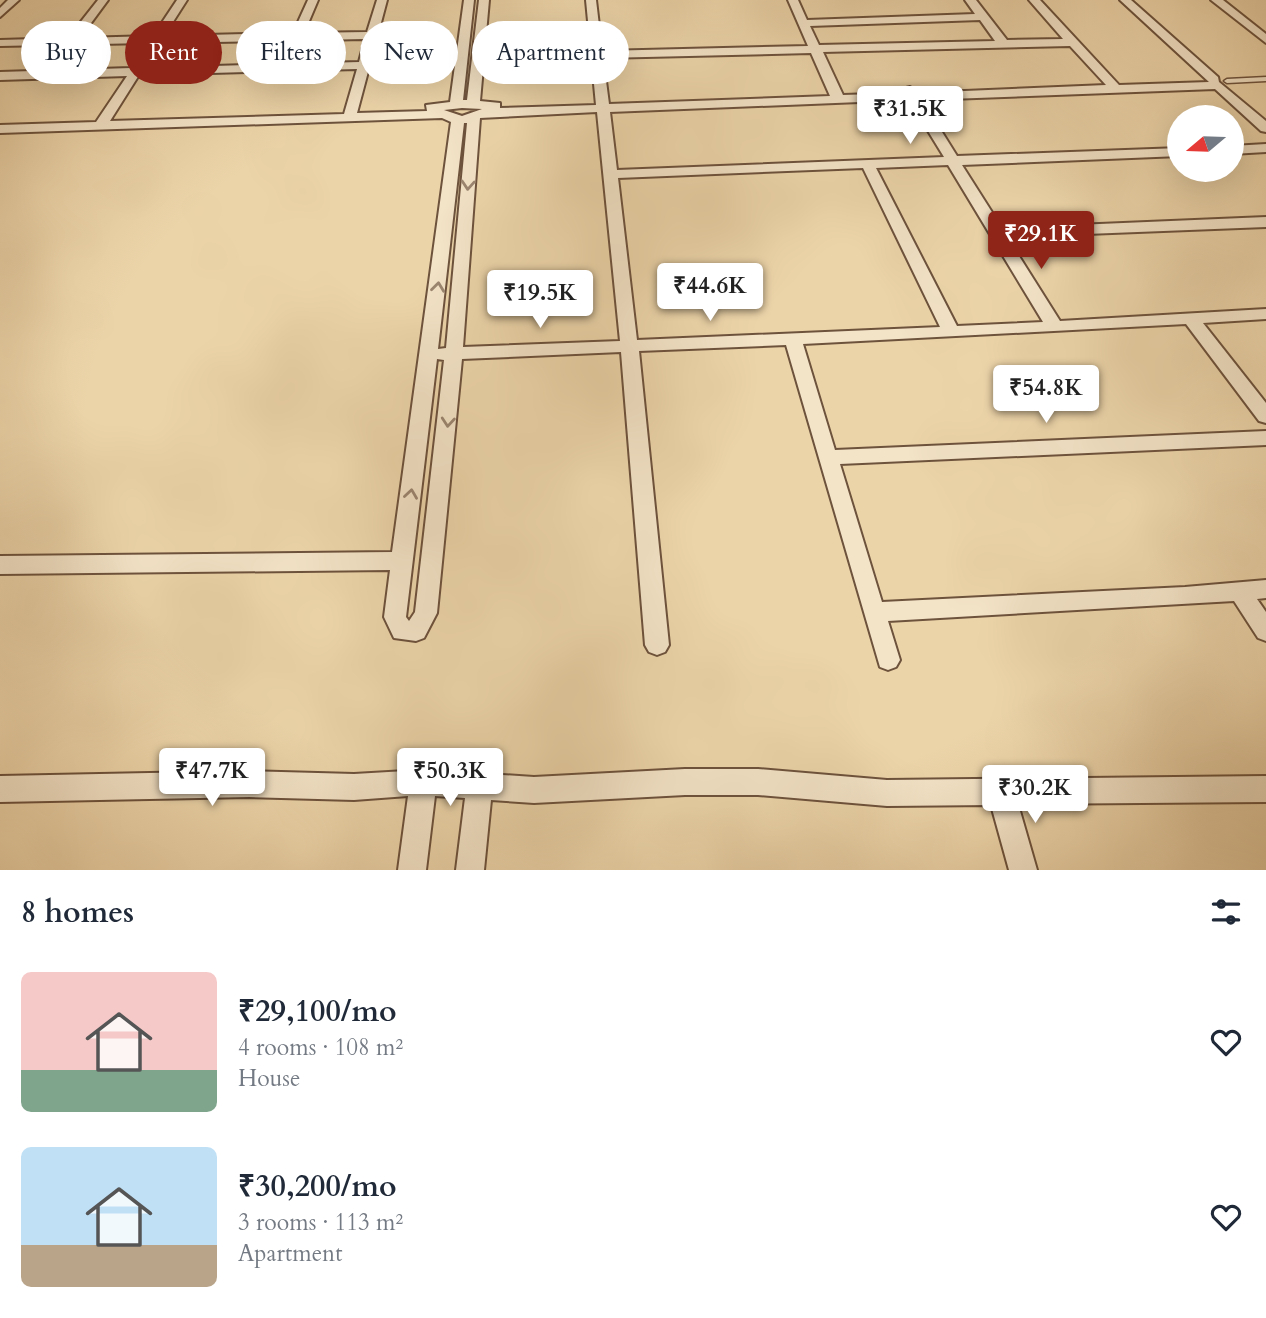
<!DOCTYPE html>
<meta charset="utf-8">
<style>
body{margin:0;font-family:Cardo,serif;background:#f6f6f7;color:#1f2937;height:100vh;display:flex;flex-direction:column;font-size:26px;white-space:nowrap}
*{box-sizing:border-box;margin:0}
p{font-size:23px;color:#747a83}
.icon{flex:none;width:38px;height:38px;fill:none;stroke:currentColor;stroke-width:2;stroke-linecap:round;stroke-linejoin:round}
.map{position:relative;height:870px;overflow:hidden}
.drawer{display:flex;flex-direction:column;background:#fff;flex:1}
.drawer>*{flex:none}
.top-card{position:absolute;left:21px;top:21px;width:700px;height:63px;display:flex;gap:14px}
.needle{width:46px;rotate:251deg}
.buttons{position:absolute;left:1167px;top:105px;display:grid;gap:14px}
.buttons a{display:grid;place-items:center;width:77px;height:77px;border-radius:50%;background:#fff;box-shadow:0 7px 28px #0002;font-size:35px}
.price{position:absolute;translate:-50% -60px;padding:0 16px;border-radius:7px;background:#fff;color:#222;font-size:23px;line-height:46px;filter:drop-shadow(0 2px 4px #0008)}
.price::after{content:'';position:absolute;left:50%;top:42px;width:21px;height:16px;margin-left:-10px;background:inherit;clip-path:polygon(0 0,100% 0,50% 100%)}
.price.on{background:#8f2418;color:#fff}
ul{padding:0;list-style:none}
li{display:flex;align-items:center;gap:21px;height:175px;padding:0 21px}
li span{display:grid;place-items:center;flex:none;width:196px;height:140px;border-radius:10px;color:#555}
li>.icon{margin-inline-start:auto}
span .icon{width:84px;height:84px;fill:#fffc;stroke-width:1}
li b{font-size:30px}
h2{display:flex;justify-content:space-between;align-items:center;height:84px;padding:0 21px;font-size:30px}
.tag{padding:0 24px;border-radius:32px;background:#fff;box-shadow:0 7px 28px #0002;font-size:24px;line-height:63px}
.tag.on{background:#8f2418;color:#fff}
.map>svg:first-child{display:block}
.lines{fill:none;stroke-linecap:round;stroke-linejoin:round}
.service-casing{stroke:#6d523c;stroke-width:3}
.minor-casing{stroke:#6d523c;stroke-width:4}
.service{fill:#f3e3c7;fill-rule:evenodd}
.minor{fill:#f3e3c7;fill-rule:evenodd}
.oneway{stroke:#9b8570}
</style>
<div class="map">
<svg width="1266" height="870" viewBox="0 0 1266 870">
<rect width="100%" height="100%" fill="#ecd4a9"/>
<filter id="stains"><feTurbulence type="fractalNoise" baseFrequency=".00286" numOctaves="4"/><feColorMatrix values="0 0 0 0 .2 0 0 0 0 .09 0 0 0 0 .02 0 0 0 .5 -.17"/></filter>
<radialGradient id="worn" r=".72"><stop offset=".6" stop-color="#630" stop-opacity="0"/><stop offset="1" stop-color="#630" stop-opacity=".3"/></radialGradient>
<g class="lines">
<!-- service casing -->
<g class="service-casing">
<polygon id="service" points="1266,77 1266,81 1227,83 1224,81 1227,79"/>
</g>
<!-- minor casing -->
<g class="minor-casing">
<g id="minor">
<polygon points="8,0 19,0 0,17 0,8"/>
<path d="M98 0H108L80 38 153 36 177 0H187L164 36 293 33 308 0H318L304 33 367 32 377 0H387L357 113 427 111 426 105 450 102 464 0H474L463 100H467L479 0H489L480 101 500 103V108L596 105 586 0H596L602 51 808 46 788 0H798L807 20 975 14 965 0H976L1007 40 1063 39 1029 0H1040L1119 85 1209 82 1120 0H1131L1218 77 1219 82 1266 121V132L1261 131 1215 89 922 100 957 156 1180 148V156L962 165 1002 228 1266 217V227L1007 237 1060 321 1266 309V319L1203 323 1266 403V423L1259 421 1186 324 803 344 835 450 1266 431V445L840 464 882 602 1185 587 1266 580V598L1257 599 1266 612V641L1258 638 1234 601 888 621 900 660 896 667 888 670 880 667 786 345 639 351 669 645 665 652 657 655 649 652 645 645 621 352 462 359 437 613 424 638 416 641 394 638 384 617 390 570 0 574V556L392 552 451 122 442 118 0 133V125L96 122 127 76 0 80V72L131 68 148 43 0 46V40L68 38ZM980 20 995 41 819 45 810 26ZM365 39 359 62 144 68 160 43ZM1070 46 1106 85 917 93 910 87 906 88 905 93 843 95 823 52ZM811 53 830 96 609 104 603 58ZM357 69 344 114 110 121 139 75ZM909 100 944 157 617 170 610 112ZM462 108 482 109 462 116 444 110ZM597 112 620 341 463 347 480 118ZM464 123H467L446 348 438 349ZM948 165 1043 322 957 326 876 168ZM863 168 940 327 637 340 618 178ZM437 359 444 360 415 612 409 621 406 617Z"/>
<polygon points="1211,0 1223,0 1266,34 1266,43"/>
<polygon points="1266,144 1266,152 1232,154 1232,146"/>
<polygon points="685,769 758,769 887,780 1266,776 1266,802 1018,804 1037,870 1009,870 991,805 887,806 758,795 685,795 534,803 491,800 484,870 456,870 465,798 435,796 426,870 398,870 408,796 354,800 249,797 0,802 0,776 249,771 354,774 423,770 534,777"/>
</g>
</g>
<!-- service -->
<use href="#service" class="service"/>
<!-- minor -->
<use href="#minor" class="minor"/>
</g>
<!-- one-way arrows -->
<defs><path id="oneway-chevron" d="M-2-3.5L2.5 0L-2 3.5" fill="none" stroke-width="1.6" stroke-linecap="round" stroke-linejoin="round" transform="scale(1.75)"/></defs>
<g class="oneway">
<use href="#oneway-chevron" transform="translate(468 185) rotate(94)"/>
<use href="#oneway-chevron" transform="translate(438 287) rotate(-83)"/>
<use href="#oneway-chevron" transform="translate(448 422) rotate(95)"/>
<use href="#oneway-chevron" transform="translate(411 494) rotate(-82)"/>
</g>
<rect width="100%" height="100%" filter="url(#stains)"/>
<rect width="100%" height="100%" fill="url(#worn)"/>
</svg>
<div class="buttons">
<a><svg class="needle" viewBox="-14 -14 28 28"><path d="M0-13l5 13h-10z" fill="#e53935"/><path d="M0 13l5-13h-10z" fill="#747a83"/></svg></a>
</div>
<b class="price" style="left:910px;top:146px">₹31.5K</b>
<b class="price on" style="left:1041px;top:271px">₹29.1K</b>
<b class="price" style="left:710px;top:323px">₹44.6K</b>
<b class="price" style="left:540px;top:330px">₹19.5K</b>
<b class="price" style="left:1046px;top:425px">₹54.8K</b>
<b class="price" style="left:212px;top:808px">₹47.7K</b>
<b class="price" style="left:450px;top:808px">₹50.3K</b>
<b class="price" style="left:1035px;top:825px">₹30.2K</b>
<div class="top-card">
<a class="tag">Buy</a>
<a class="tag on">Rent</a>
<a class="tag">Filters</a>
<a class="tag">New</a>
<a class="tag">Apartment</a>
</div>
</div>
<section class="drawer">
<h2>8 homes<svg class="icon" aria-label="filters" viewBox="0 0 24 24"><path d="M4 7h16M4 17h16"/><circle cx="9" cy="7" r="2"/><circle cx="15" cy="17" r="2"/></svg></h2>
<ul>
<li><span style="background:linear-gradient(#f6c9c9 70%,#7fa58c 0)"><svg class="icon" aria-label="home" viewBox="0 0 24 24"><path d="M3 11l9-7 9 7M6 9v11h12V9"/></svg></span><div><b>₹29,100/mo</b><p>4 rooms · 108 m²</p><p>House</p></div><svg class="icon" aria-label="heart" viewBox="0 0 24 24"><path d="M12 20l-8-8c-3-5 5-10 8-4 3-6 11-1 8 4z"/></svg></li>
<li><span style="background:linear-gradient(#bfe0f5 70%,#b9a48a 0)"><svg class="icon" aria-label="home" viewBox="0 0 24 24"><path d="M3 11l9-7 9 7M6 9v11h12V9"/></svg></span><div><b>₹30,200/mo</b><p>3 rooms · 113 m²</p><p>Apartment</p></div><svg class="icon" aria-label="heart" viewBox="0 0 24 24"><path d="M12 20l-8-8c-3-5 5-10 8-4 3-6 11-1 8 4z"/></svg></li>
</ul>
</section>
